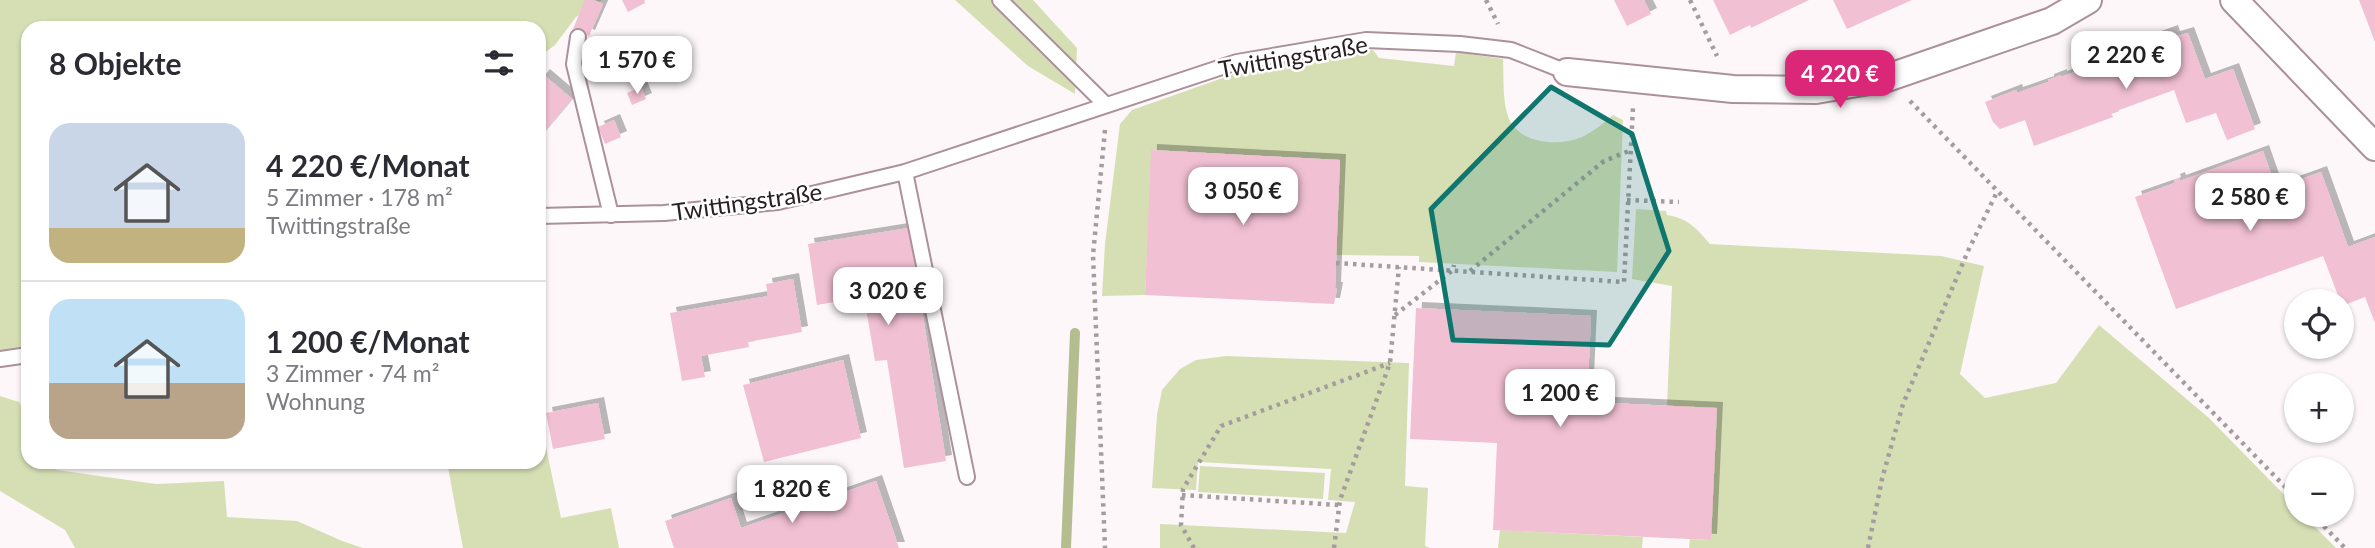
<!DOCTYPE html>
<html lang="de">
<meta charset="utf-8">
<style>
body{margin:0;font-family:Lato,sans-serif;background:#f7f7f7;color:#2b2b33;height:100vh;display:flex;flex-direction:column;font-size:26px;white-space:nowrap}
*{box-sizing:border-box;margin:0}
p{font-size:23px;color:#7c7c81}
.icon{flex:none;width:38px;height:38px;fill:none;stroke:currentColor;stroke-width:2;stroke-linecap:round;stroke-linejoin:round}
.map{position:relative;flex:1;overflow:hidden}
.details{position:absolute;left:21px;top:21px;width:525px;height:448px;display:flex;flex-direction:column;background:#fff;border-radius:21px;box-shadow:0 2px 5px #0004}
.details>*{flex:none}
.tools{position:absolute;left:2284px;top:289px;display:grid;gap:14px}
.tools a{display:grid;place-items:center;width:70px;height:70px;border-radius:50%;background:#fff;box-shadow:0 2px 5px #0004;font-size:35px}
.price{position:absolute;translate:-50% -60px;padding:0 16px;border-radius:14px;background:#fff;color:#222;font-size:23px;line-height:46px;filter:drop-shadow(0 2px 4px #0008)}
.price::after{content:'';position:absolute;left:50%;top:42px;width:21px;height:16px;margin-left:-10px;background:inherit;clip-path:polygon(0 0,100% 0,50% 100%)}
.price.current{background:#db2777;color:#fff}
ul{padding:0;list-style:none}
li{display:flex;align-items:center;gap:21px;height:175px;padding:0 28px}
li+li{border-top:2px solid #e1e1e2}
li span{display:grid;place-items:center;flex:none;width:196px;height:140px;border-radius:21px;color:#555}
li>.icon{margin-inline-start:auto}
span .icon{width:84px;height:84px;fill:#fffc;stroke-width:1}
li b{font-size:30px}
h2{display:flex;justify-content:space-between;align-items:center;height:84px;padding:0 28px;font-size:30px}
.map>svg:first-child{display:block}
.green{fill:#d6dfb4}
.lines{fill:none;stroke-linecap:round;stroke-linejoin:round}
.stream{stroke:#b4bd90;stroke-width:10}
.building{fill:#f1c0d3;filter:url(#shadow)}
.lane-casing{stroke:#ab919b;stroke-width:18}
.street-casing{stroke:#ab919b;stroke-width:30}
.path{stroke:#a49c9f;stroke-width:4.5;stroke-dasharray:3.5 5;stroke-linecap:butt}
.lane{stroke:#fff;stroke-width:14}
.street{stroke:#fff;stroke-width:26}
.marked{fill:#0f766e;fill-opacity:0.2;stroke:#0f766e;stroke-width:5;stroke-linejoin:round}
.labels{text-anchor:middle;dominant-baseline:central;stroke-width:5;stroke-linejoin:round;paint-order:stroke}
.street-label{font-size:24px;fill:#2a2024;stroke:#fff}
</style>
<div class="map">
<svg width="2375" height="548" viewBox="0 0 2375 548">
<defs>
<filter id="shadow"><feDropShadow dx="6" dy="-6" stdDeviation="0" flood-color="#0004"/></filter>
</defs>
<rect width="100%" height="100%" fill="#fdf7f9"/>
<!-- green -->
<g class="green">
<polygon points="0,0 602,0 576,17 555,45 539,57 539,28 28,28 28,355 0,359"/>
<polygon points="955,0 1033,0 1077,48 1075,94 1028,66"/>
<path d="M1373 50 1379 58 1454 66 1456 52 1503 59C1504 78 1502 101 1509 119 1520 144 1559 147 1582 137 1594 131 1603 124 1613 115L1623 120 1617 272 1419 262V256L1336 255 1340 160 1152 150 1145 295 1102 296 1105 244 1120 124 1132 110 1251 68 1291 59Z"/>
<path d="M1636 209 1666 211 1667 215C1688 218 1697 229 1710 244L1941 256 1984 266 1960 374 1985 398 2056 383 2099 325 2209 418 2296 507V514L2303 515 2336 548H1689L1690 539 1710 540 1667 406 1672 286 1632 279Z"/>
<polygon points="1226,356 1409,363 1405,486 1428,488 1425,546 1430,548 1160,548 1160,524 1346,533 1355,502 1328,500 1331,469 1198,462 1196,490 1152,488 1157,415 1162,390 1180,369 1196,360"/>
<polygon points="0,396 19,402 28,418 28,462 52,462 57,470 156,484 224,481 227,517 297,521 342,541 363,548 75,548 65,530 0,491"/>
<polygon points="539,414 561,518 611,508 619,548 463,548 447,462 539,462"/>
<polygon points="1200,466 1325,473 1323,499 1198,492"/>
<polygon points="1500,530 1643,537 1642,548 1498,548"/>
</g>
<g class="lines">
<!-- stream -->
<polyline class="stream" points="1066,548 1075,333"/>
</g>
<!-- building -->
<g class="building">
<polygon points="585,0 594,0 603,4 589,36 573,29"/>
<polygon points="622,0 644,0 645,3 628,12"/>
<polygon points="1614,0 1644,0 1651,14 1627,26"/>
<polygon points="1713,0 1809,0 1751,28 1750,25 1730,35"/>
<polygon points="1833,0 1912,0 1847,29"/>
<polygon points="2359,0 2375,0 2375,42"/>
<polygon points="2172,31 2174,37 2188,33 2205,79 2233,69 2255,129 2227,140 2216,113 2186,123 2174,90 2111,113 2113,117 2034,146 2025,120 2000,129 1993,122 1985,102 2016,90 2017,93 2048,82 2048,80 2061,75 2061,77 2094,65 2092,60 2139,41 2139,43"/>
<polygon points="544,75 572,99 539,138 539,81"/>
<polygon points="641,87 646,99 632,105 627,93"/>
<polygon points="614,120 621,137 605,144 598,127"/>
<polygon points="1151,150 1340,160 1335,288 1337,288 1334,304 1145,295"/>
<polygon points="2263,151 2276,188 2321,172 2348,247 2375,237 2375,323 2365,297 2342,306 2323,256 2176,309 2135,197 2175,183 2174,180 2179,178 2180,181"/>
<polygon points="909,228 946,461 904,468 887,360 875,361 864,297 817,305 808,244"/>
<polygon points="793,279 802,332 748,342 749,347 701,356 705,377 682,381 670,313 768,296 766,284"/>
<polygon points="1416,308 1591,316 1587,402 1717,408 1711,540 1493,530 1497,443 1410,439"/>
<polygon points="843,360 861,438 764,462 743,385"/>
<polygon points="598,403 605,439 553,449 546,413"/>
<polygon points="876,481 899,548 674,548 665,521 731,498 741,528"/>
</g>
<g class="lines">
<!-- lane casing -->
<g class="lane-casing">
<g id="lane">
<polyline points="1000,0 1106,105"/>
<polyline points="578,37 574,64 611,215"/>
<polyline points="905,172 967,477"/>
<polyline points="539,216 664,213 778,202 905,172 1237,62 1366,40 1460,44 1511,50 1567,72"/>
<polyline points="0,359 28,355"/>
</g>
</g>
<!-- street casing -->
<g class="street-casing">
<g id="street">
<polyline points="2234,0 2375,147"/>
<polyline points="1567,72 1733,89 1816,90 1887,78 2052,21 2088,0"/>
</g>
</g>
<!-- path -->
<g class="path">
<polyline points="1486,0 1498,24"/>
<polyline points="1690,0 1717,56"/>
<polyline points="1910,101 2296,498"/>
<polyline points="1105,130 1093,255 1105,548"/>
<polyline points="1627,200 1679,202"/>
<polyline points="1336,263 1624,282 1633,107"/>
<polyline points="1470,271 1604,161 1629,151"/>
<polyline points="1395,315 1453,270 1454,265"/>
<polyline points="1182,495 1339,505"/>
<polyline points="2312,514 2345,548"/>
<polyline points="1194,548 1181,525 1183,489 1221,426 1390,363"/>
<polyline points="1334,548 1340,500 1390,363 1399,267"/>
<polyline points="1868,548 1882,479 1903,404 1968,251 1997,192"/>
</g>
<!-- lane -->
<use href="#lane" class="lane"/>
<!-- street -->
<use href="#street" class="street"/>
</g>
<!-- marked area -->
<path class="marked" d="M1551 87 1632 134 1669 251 1609 345 1453 340 1431 209Z"/>
<g class="labels">
<!-- street labels -->
<g class="street-label">
<text transform="translate(1293 56) rotate(-10)">Twittingstraße</text>
<text transform="translate(747 201) rotate(-8)">Twittingstraße</text>
</g>
</g>
</svg>
<div class="tools">
<a><svg class="icon" aria-label="locate" viewBox="0 0 24 24"><circle cx="12" cy="12" r="6"/><path d="M12 2v4M12 18v4M2 12h4M18 12h4"/></svg></a>
<a>+</a>
<a>−</a>
</div>
<b class="price" style="left:2126px;top:91px">2 220 €</b>
<b class="price" style="left:637px;top:96px">1 570 €</b>
<b class="price current" style="left:1840px;top:110px">4 220 €</b>
<b class="price" style="left:1243px;top:227px">3 050 €</b>
<b class="price" style="left:2250px;top:233px">2 580 €</b>
<b class="price" style="left:888px;top:327px">3 020 €</b>
<b class="price" style="left:1560px;top:429px">1 200 €</b>
<b class="price" style="left:792px;top:525px">1 820 €</b>
<section class="details">
<h2>8 Objekte<svg class="icon" aria-label="filters" viewBox="0 0 24 24"><path d="M4 7h16M4 17h16"/><circle cx="9" cy="7" r="2"/><circle cx="15" cy="17" r="2"/></svg></h2>
<ul>
<li><span style="background:linear-gradient(#c9d6e8 75%,#c2b280 0)"><svg class="icon" aria-label="home" viewBox="0 0 24 24"><path d="M3 11l9-7 9 7M6 9v11h12V9"/></svg></span><div><b>4 220 €/Monat</b><p>5 Zimmer · 178 m²</p><p>Twittingstraße</p></div></li>
<li><span style="background:linear-gradient(#bfe0f5 60%,#b9a48a 0)"><svg class="icon" aria-label="home" viewBox="0 0 24 24"><path d="M3 11l9-7 9 7M6 9v11h12V9"/></svg></span><div><b>1 200 €/Monat</b><p>3 Zimmer · 74 m²</p><p>Wohnung</p></div></li>
</ul>
</section>
</div>
